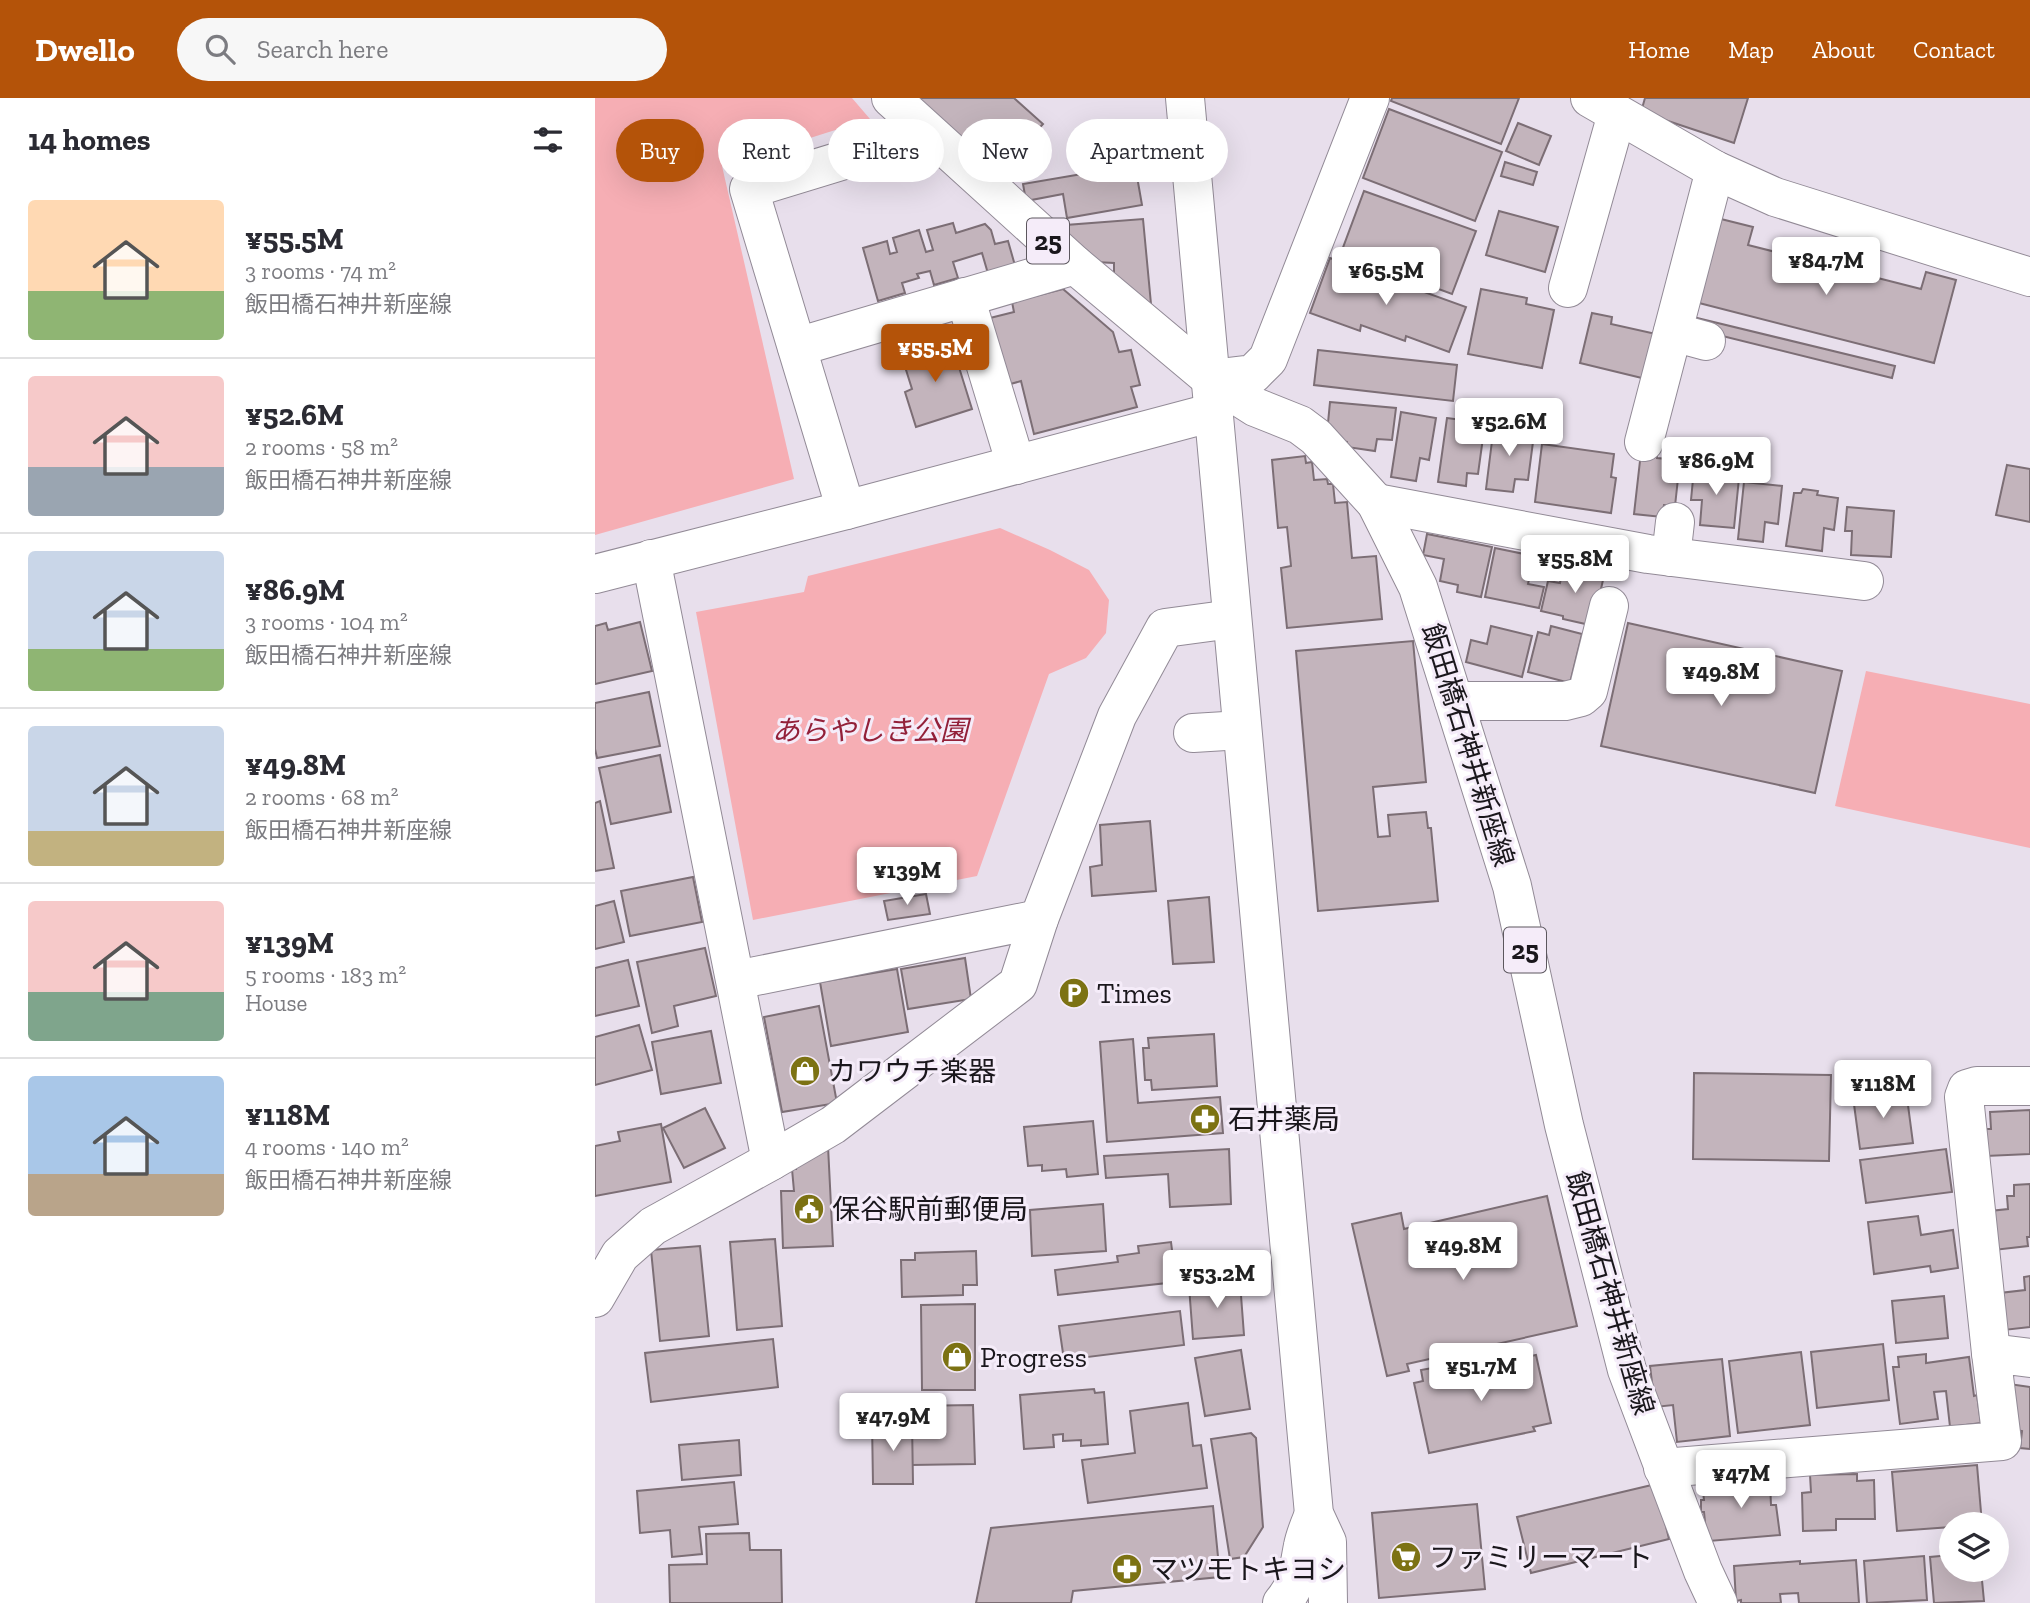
<!DOCTYPE html>
<meta charset="utf-8">
<style>
body{margin:0;font-family:"Zilla Slab","Noto Sans JP",serif;background:#f7f7f7;color:#2b2b33;height:100vh;display:flex;flex-direction:column;font-size:26px;white-space:nowrap}
*{box-sizing:border-box;margin:0}
p{font-size:23px;color:#7c7c81}
.icon{flex:none;width:38px;height:38px;fill:none;stroke:currentColor;stroke-width:2;stroke-linecap:round;stroke-linejoin:round}
.map{position:relative;flex:1;overflow:hidden}
.panel{display:flex;flex-direction:column;background:#fff;width:595px}
.panel>*{flex:none}
.hud{position:absolute;left:21px;top:21px;width:665px;height:63px;display:flex;gap:14px}
.tools{position:absolute;left:1344px;top:1414px;display:grid;gap:14px}
.tools a{display:grid;place-items:center;width:70px;height:70px;border-radius:50%;background:#fff;box-shadow:0 7px 28px #0002;font-size:35px}
.price{position:absolute;translate:-50% -60px;padding:0 16px;border-radius:7px;background:#fff;color:#222;font-size:23px;line-height:46px;filter:drop-shadow(0 2px 4px #0008)}
.price::after{content:'';position:absolute;left:50%;top:42px;width:21px;height:16px;margin-left:-10px;background:inherit;clip-path:polygon(0 0,100% 0,50% 100%)}
.price.selected{background:#b45309;color:#fff}
ul{padding:0;list-style:none}
li{display:flex;align-items:center;gap:21px;height:175px;padding:0 28px}
li+li{border-top:2px solid #e1e1e2}
li span{display:grid;place-items:center;flex:none;width:196px;height:140px;border-radius:7px;color:#555}
li>.icon{margin-inline-start:auto}
span .icon{width:84px;height:84px;fill:#fffc;stroke-width:1}
li b{font-size:30px}
h2{display:flex;justify-content:space-between;align-items:center;height:84px;padding:0 28px;font-size:30px}
.tag{padding:0 24px;border-radius:32px;background:#fff;box-shadow:0 7px 28px #0002;font-size:24px;line-height:63px}
.tag.selected{background:#b45309;color:#fff}
header{display:flex;align-items:center;gap:42px;box-sizing:border-box;height:98px;padding:0 35px;background:#b45309;color:#fff}
header strong{font-size:33px}
nav{display:flex;gap:38px;margin-inline-start:auto;font-size:24px}
.search{width:490px;height:63px;background:#f7f7f7;display:flex;align-items:center;gap:18px;box-sizing:border-box;padding:0 24px;border-radius:38px;color:#7c7c81;font-size:26px}
main{display:flex;flex:1;min-height:0}
.map>svg:first-child{display:block}
.green{fill:#f6aeb4}
.building{fill:#c3b4bc;stroke:#7c6e75;stroke-width:2}
.lines{fill:none;stroke-linecap:round;stroke-linejoin:round}
.minor-casing{stroke:#928a96;stroke-width:40}
.major-casing{stroke:#928a96;stroke-width:40}
.minor{stroke:#fff;stroke-width:38}
.major{stroke:#fff;stroke-width:38}
.labels{text-anchor:middle;dominant-baseline:central;stroke-width:6;stroke-linejoin:round;paint-order:stroke}
.shield{fill:#f5ecf9;stroke:#5c575e;stroke-width:2}
.shield-label{font-size:26px;font-weight:bold;fill:#1a171c}
.park-label{font-size:28px;font-style:italic;fill:#932039;stroke:#f5ecf9}
.street-label{font-size:28px;fill:#1a171c;stroke:#f5ecf9}
.poi-label{font-size:28px;fill:#1a171c;stroke:#f5ecf9;text-anchor:start}
</style>
<header>
<strong>Dwello</strong>
<div class="search"><svg class="icon" aria-label="search" viewBox="0 0 24 24"><circle cx="10" cy="10" r="6"/><path d="M15 15l6 6"/></svg>Search here</div>
<nav><a>Home</a><a>Map</a><a>About</a><a>Contact</a></nav>
</header>
<main>
<section class="panel">
<h2>14 homes<svg class="icon" aria-label="filters" viewBox="0 0 24 24"><path d="M4 7h16M4 17h16"/><circle cx="9" cy="7" r="2"/><circle cx="15" cy="17" r="2"/></svg></h2>
<ul>
<li><span style="background:linear-gradient(#ffd9b3 65%,#8fb573 0)"><svg class="icon" aria-label="home" viewBox="0 0 24 24"><path d="M3 11l9-7 9 7M6 9v11h12V9"/></svg></span><div><b>¥55.5M</b><p>3 rooms · 74 m²</p><p>飯田橋石神井新座線</p></div></li>
<li><span style="background:linear-gradient(#f6c9c9 65%,#9aa5b1 0)"><svg class="icon" aria-label="home" viewBox="0 0 24 24"><path d="M3 11l9-7 9 7M6 9v11h12V9"/></svg></span><div><b>¥52.6M</b><p>2 rooms · 58 m²</p><p>飯田橋石神井新座線</p></div></li>
<li><span style="background:linear-gradient(#c9d6e8 70%,#8fb573 0)"><svg class="icon" aria-label="home" viewBox="0 0 24 24"><path d="M3 11l9-7 9 7M6 9v11h12V9"/></svg></span><div><b>¥86.9M</b><p>3 rooms · 104 m²</p><p>飯田橋石神井新座線</p></div></li>
<li><span style="background:linear-gradient(#c9d6e8 75%,#c2b280 0)"><svg class="icon" aria-label="home" viewBox="0 0 24 24"><path d="M3 11l9-7 9 7M6 9v11h12V9"/></svg></span><div><b>¥49.8M</b><p>2 rooms · 68 m²</p><p>飯田橋石神井新座線</p></div></li>
<li><span style="background:linear-gradient(#f6c9c9 65%,#7fa58c 0)"><svg class="icon" aria-label="home" viewBox="0 0 24 24"><path d="M3 11l9-7 9 7M6 9v11h12V9"/></svg></span><div><b>¥139M</b><p>5 rooms · 183 m²</p><p>House</p></div></li>
<li><span style="background:linear-gradient(#a9c7e8 70%,#b9a48a 0)"><svg class="icon" aria-label="home" viewBox="0 0 24 24"><path d="M3 11l9-7 9 7M6 9v11h12V9"/></svg></span><div><b>¥118M</b><p>4 rooms · 140 m²</p><p>飯田橋石神井新座線</p></div></li>
</ul>
</section>
<div class="map">
<svg width="1435" height="1505" viewBox="0 0 1435 1505">
<rect width="100%" height="100%" fill="#e8dfec"/>
<!-- green -->
<g class="green">
<polygon points="0,0 257,0 275,21 127,68 199,381 0,437"/>
<polygon points="405,430 455,452 494,472 514,502 511,535 491,560 454,576 382,778 158,822 101,514 209,494 213,478"/>
<polygon points="1271,573 1435,606 1435,750 1240,708"/>
</g>
<!-- building -->
<g class="building">
<polygon points="319,0 419,0 448,26 421,55 407,42 388,63"/>
<polygon points="797,0 924,0 906,46 796,3"/>
<polygon points="1050,0 1153,0 1139,45 1046,14"/>
<polygon points="794,11 907,54 880,123 768,80"/>
<polygon points="923,25 956,38 944,67 911,53"/>
<polygon points="910,64 942,74 938,87 906,78"/>
<polygon points="540,67 547,107 472,120 468,96 431,103 428,86"/>
<polygon points="769,93 881,133 857,196 746,155"/>
<polygon points="904,113 963,129 950,174 891,157"/>
<polygon points="548,121 556,206 519,182 519,165 500,164 472,140 471,127"/>
<polygon points="1126,121 1158,129 1153,147 1326,191 1331,174 1361,182 1339,265 1104,205"/>
<polygon points="358,125 361,135 390,126 396,132 400,146 413,143 421,171 394,179 387,155 358,164 363,180 339,187 335,173 322,176 324,180 307,185 310,195 283,203 268,150 292,143 295,156 302,154 298,140 324,132 331,154 338,152 332,132"/>
<polygon points="735,160 871,209 854,254 811,238 810,243 766,227 765,233 715,215"/>
<polygon points="468,191 518,234 524,254 536,252 545,287 536,289 542,309 439,336 426,283 412,287 395,220 419,214 417,204"/>
<polygon points="886,191 932,200 931,206 959,212 947,270 873,256"/>
<polygon points="997,215 1017,219 1016,226 1061,236 1051,281 985,265"/>
<polygon points="1098,219 1300,268 1297,280 1095,230"/>
<polygon points="344,243 348,254 358,250 377,311 321,329 310,294 317,291 306,256"/>
<polygon points="723,252 862,267 858,303 719,287"/>
<polygon points="735,304 801,310 797,342 782,341 780,353 752,349 752,344 748,343 733,325"/>
<polygon points="806,314 841,320 834,362 825,360 821,383 796,379"/>
<polygon points="852,320 890,325 883,376 872,375 871,388 843,384"/>
<polygon points="899,327 935,331 933,343 938,344 933,382 920,381 918,394 891,391"/>
<polygon points="947,346 1019,356 1016,379 1021,380 1016,415 940,404"/>
<polygon points="1046,354 1062,356 1062,360 1085,362 1080,408 1069,407 1067,419 1039,416"/>
<polygon points="710,358 711,365 717,364 719,382 732,381 733,386 738,386 740,405 752,404 757,460 781,458 787,521 692,530 686,470 696,468 692,429 683,430 677,362"/>
<polygon points="1412,367 1435,371 1435,424 1401,417"/>
<polygon points="1099,371 1134,373 1134,380 1144,380 1139,430 1105,427 1107,402 1096,402"/>
<polygon points="1149,384 1187,388 1183,426 1170,424 1168,444 1143,441"/>
<polygon points="1208,391 1223,393 1222,397 1243,400 1239,432 1229,430 1227,453 1191,448 1199,395 1206,395"/>
<polygon points="1252,409 1299,413 1296,459 1256,457 1257,433 1250,433"/>
<polygon points="832,436 897,449 886,499 862,494 863,487 845,483 849,461 828,457"/>
<polygon points="900,450 939,458 933,486 949,489 944,510 890,499"/>
<polygon points="981,468 1010,473 1002,509 995,527 968,521 968,518 946,513 953,483 965,485 968,470 980,472"/>
<polygon points="45,524 57,573 0,586 0,528 11,525 13,532"/>
<polygon points="1033,525 1247,573 1220,695 1006,648"/>
<polygon points="896,528 937,538 927,579 871,564 876,542 892,546"/>
<polygon points="956,528 987,536 975,585 933,574 943,534 954,537"/>
<polygon points="818,543 831,684 778,689 783,739 795,738 793,717 831,714 833,730 836,730 843,803 723,813 701,553"/>
<polygon points="54,594 65,648 2,660 0,651 0,605"/>
<polygon points="65,657 76,714 16,726 4,670"/>
<polygon points="5,703 19,770 0,773 0,705"/>
<polygon points="555,723 561,793 497,798 495,769 507,767 505,727"/>
<polygon points="98,779 107,824 35,838 26,793"/>
<polygon points="331,796 335,816 293,822 289,803"/>
<polygon points="614,799 619,864 578,866 573,803"/>
<polygon points="19,803 29,844 0,851 0,808"/>
<polygon points="110,850 121,898 79,908 83,928 57,935 42,864"/>
<polygon points="370,860 376,901 313,911 306,871"/>
<polygon points="33,862 44,908 0,918 0,870"/>
<polygon points="302,871 313,934 236,948 225,884"/>
<polygon points="224,908 242,1005 187,1014 169,919"/>
<polygon points="44,927 57,972 0,987 0,939"/>
<polygon points="116,933 126,985 66,996 57,944"/>
<polygon points="619,936 622,988 557,992 556,982 550,982 548,950 554,950 553,940"/>
<polygon points="538,941 543,1005 625,999 628,1035 512,1044 505,944"/>
<polygon points="1099,975 1236,977 1234,1063 1098,1061"/>
<polygon points="1311,992 1318,1045 1265,1051 1258,999"/>
<polygon points="110,1010 130,1050 89,1070 68,1030"/>
<polygon points="1435,1012 1435,1056 1391,1058 1390,1031 1396,1031 1395,1014"/>
<polygon points="498,1023 503,1076 472,1079 471,1071 447,1073 447,1067 433,1068 429,1029"/>
<polygon points="66,1026 76,1084 0,1098 0,1048 25,1043 23,1034"/>
<polygon points="233,1048 238,1148 188,1150 186,1093 199,1093 197,1071 201,1071 200,1063"/>
<polygon points="634,1051 636,1106 575,1109 573,1076 511,1080 509,1058"/>
<polygon points="1351,1051 1357,1094 1271,1105 1265,1062"/>
<polygon points="1435,1086 1435,1139 1432,1139 1433,1148 1399,1152 1395,1113 1413,1111 1412,1098 1419,1098 1419,1087"/>
<polygon points="952,1098 982,1228 812,1266 814,1273 792,1278 757,1126 806,1115 809,1131"/>
<polygon points="508,1106 511,1153 437,1158 435,1112"/>
<polygon points="1323,1118 1326,1137 1358,1132 1363,1170 1336,1174 1335,1168 1279,1176 1273,1124"/>
<polygon points="180,1141 187,1228 142,1232 135,1144"/>
<polygon points="576,1144 581,1184 463,1197 460,1172 523,1164 522,1158 544,1155 543,1148"/>
<polygon points="105,1148 114,1238 65,1243 56,1152"/>
<polygon points="381,1153 382,1187 368,1187 368,1197 307,1199 306,1162 320,1162 320,1155"/>
<polygon points="1435,1178 1435,1229 1409,1232 1405,1195 1430,1192 1429,1179"/>
<polygon points="645,1184 649,1237 598,1241 594,1188"/>
<polygon points="1349,1198 1353,1240 1301,1245 1297,1203"/>
<polygon points="380,1206 380,1292 327,1292 326,1207"/>
<polygon points="585,1213 589,1247 469,1262 464,1228"/>
<polygon points="178,1241 183,1289 56,1304 50,1255"/>
<polygon points="1288,1246 1294,1302 1222,1310 1216,1254"/>
<polygon points="646,1252 655,1311 610,1318 600,1260"/>
<polygon points="1206,1254 1215,1327 1143,1335 1134,1263"/>
<polygon points="1331,1256 1331,1265 1374,1259 1379,1298 1382,1297 1386,1325 1355,1329 1351,1293 1339,1294 1343,1321 1305,1326 1298,1269 1304,1269 1303,1259"/>
<polygon points="941,1257 956,1325 938,1329 940,1333 834,1355 819,1285 828,1283 826,1272 865,1265 867,1273"/>
<polygon points="1127,1261 1135,1338 1082,1344 1078,1307 1060,1309 1055,1268"/>
<polygon points="1414,1286 1435,1289 1435,1351 1425,1350 1427,1333 1421,1332"/>
<polygon points="499,1291 500,1295 509,1294 513,1346 486,1348 486,1342 468,1343 468,1336 458,1337 459,1349 429,1351 425,1297"/>
<polygon points="593,1305 598,1348 606,1347 612,1390 493,1405 487,1362 540,1355 535,1313"/>
<polygon points="378,1307 380,1366 317,1367 316,1308"/>
<polygon points="277,1324 317,1324 318,1386 278,1386"/>
<polygon points="656,1335 661,1340 668,1429 649,1459 635,1461 616,1341"/>
<polygon points="144,1342 146,1377 87,1382 84,1347"/>
<polygon points="1382,1367 1387,1426 1356,1426 1356,1429 1302,1433 1297,1374"/>
<polygon points="1162,1376 1163,1384 1175,1384 1176,1407 1181,1407 1185,1437 1114,1443 1111,1434 1109,1414 1106,1414 1106,1402 1109,1402 1108,1394 1135,1392 1134,1378"/>
<polygon points="1262,1376 1262,1383 1279,1382 1280,1421 1241,1421 1241,1432 1208,1433 1207,1395 1216,1394 1215,1377"/>
<polygon points="139,1384 143,1426 104,1429 107,1456 77,1459 75,1432 45,1435 42,1393"/>
<polygon points="1061,1386 1074,1441 936,1475 922,1419"/>
<polygon points="882,1406 890,1491 784,1500 777,1415"/>
<polygon points="618,1408 625,1479 478,1493 476,1505 381,1505 396,1430"/>
<polygon points="154,1435 155,1452 186,1452 187,1505 75,1505 74,1467 112,1466 111,1436"/>
<polygon points="1356,1457 1356,1472 1386,1472 1389,1503 1339,1505 1335,1459"/>
<polygon points="1329,1458 1332,1502 1272,1505 1269,1463"/>
<polygon points="1261,1462 1264,1505 1204,1505 1203,1495 1185,1496 1186,1505 1146,1505 1146,1502 1141,1503 1139,1468 1205,1463 1205,1466"/>
</g>
<g class="lines">
<!-- minor casing -->
<g class="minor-casing">
<g id="minor">
<polyline points="590,0 719,1416 732,1444 733,1505"/>
<polyline points="995,0 1120,72 1180,99 1435,179"/>
<polyline points="973,190 1022,16"/>
<polyline points="370,199 421,367"/>
<polyline points="1078,234 1111,243"/>
<polyline points="202,249 480,167"/>
<polyline points="616,281 658,276 673,261 775,0"/>
<polyline points="1049,344 1120,72"/>
<polyline points="781,405 1053,456 1269,483"/>
<polyline points="251,412 154,91 334,36"/>
<polyline points="1076,459 1080,424"/>
<polyline points="56,461 176,1063"/>
<polyline points="0,476 251,412 619,314"/>
<polyline points="859,603 970,603 986,599 993,593 1014,508"/>
<polyline points="598,635 647,632"/>
<polyline points="141,882 444,821"/>
<polyline points="0,1200 25,1157 58,1128 176,1063 238,1027 423,886 444,821 522,618 570,530 637,521"/>
<polyline points="1396,1255 1369,999 1372,991 1382,988 1435,988"/>
<polyline points="1068,1370 1407,1343 1396,1255 1435,1260"/>
<path d="M687 1505C704 1485 703 1472 708 1448 710 1437 715 1426 719 1416"/>
</g>
</g>
<!-- major casing -->
<g class="major-casing">
<polyline id="major" points="296,0 480,167 616,281 660,309 705,327 721,339 781,405 823,489 917,788 969,1027 1032,1272 1108,1473 1123,1505"/>
</g>
<!-- minor -->
<use href="#minor" class="minor"/>
<!-- major -->
<use href="#major" class="major"/>
</g>
<!-- icons -->
<defs>
<g id="parking-disc" transform="scale(1.575)"><circle r="9.5" fill="#7c7213" stroke="#f5ecf9"/><path d="M-3.5-5.5H1a3.5 3.5 0 0 1 0 7H-1V5.5H-3.5ZM-1-3.4V-.6H.8a1.4 1.4 0 0 0 0-2.8Z" fill="#fff"/></g>
<g id="shop-disc" transform="scale(1.575)"><circle r="9.5" fill="#7c7213" stroke="#f5ecf9"/><path d="M-5-2.5h2.3a2.7 3.5 0 0 1 5.4 0H5L5.5 6h-11ZM-1.5-2.5h3a1.5 2.3 0 0 0-3 0Z" fill="#fff"/></g>
<g id="pharmacy-disc" transform="scale(1.575)"><circle r="9.5" fill="#7c7213" stroke="#f5ecf9"/><path d="M-2-6h4v4h4v4h-4v4h-4v-4h-4v-4h4Z" fill="#fff"/></g>
<g id="civic-disc" transform="scale(1.575)"><circle r="9.5" fill="#7c7213" stroke="#f5ecf9"/><path d="M-.6-6.5H3V-4.5H.6V-3L4-1V1h2V6H-6V1h2V-1L-.6-3ZM-1.2 2.5V6h2.4V2.5Z" fill="#fff"/></g>
<g id="supermarket-disc" transform="scale(1.575)"><circle r="9.5" fill="#7c7213" stroke="#f5ecf9"/><path d="M-6-5.5h2.5l.6 2H6L4.5 2H-2.5L-4.4-4H-6ZM-1.5 3.2a1.3 1.3 0 1 0 .1 0ZM3 3.2a1.3 1.3 0 1 0 .1 0Z" fill="#fff"/></g>
</defs>
<g fill-rule="evenodd">
<use href="#parking-disc" x="479" y="895"/>
<use href="#shop-disc" x="210" y="973"/>
<use href="#pharmacy-disc" x="610" y="1021"/>
<use href="#civic-disc" x="214" y="1111"/>
<use href="#shop-disc" x="362" y="1259"/>
<use href="#supermarket-disc" x="811" y="1459"/>
<use href="#pharmacy-disc" x="532" y="1471"/>
</g>
<g class="labels">
<!-- shield labels -->
<g class="shield">
<rect x="432" y="120.5" width="42" height="45" rx="5"/>
<rect x="909" y="829.5" width="42" height="45" rx="5"/>
</g>
<g class="shield-label">
<text x="453" y="143">25</text>
<text x="930" y="852">25</text>
</g>
<!-- park labels -->
<g class="park-label">
<text x="275" y="632">あらやしき公園</text>
</g>
<!-- street labels -->
<g class="street-label">
<text transform="translate(873 647) rotate(73)">飯田橋石神井新座線</text>
<text transform="translate(1015 1195) rotate(74)">飯田橋石神井新座線</text>
</g>
<!-- poi labels -->
<g class="poi-label">
<text x="502" y="895">Times</text>
<text x="233" y="973">カワウチ楽器</text>
<text x="633" y="1021">石井薬局</text>
<text x="237" y="1111">保谷駅前郵便局</text>
<text x="385" y="1259">Progress</text>
<text x="834" y="1459">ファミリーマート</text>
<text x="555" y="1471">マツモトキヨシ</text>
</g>
</g>
</svg>
<div class="tools">
<a><svg class="icon" aria-label="layers" viewBox="0 0 24 24"><path d="M12 4l9 5-9 5-9-5zM3 14l9 5 9-5"/></svg></a>
</div>
<b class="price" style="left:1231px;top:199px">¥84.7M</b>
<b class="price" style="left:791px;top:209px">¥65.5M</b>
<b class="price selected" style="left:340px;top:286px">¥55.5M</b>
<b class="price" style="left:914px;top:360px">¥52.6M</b>
<b class="price" style="left:1121px;top:399px">¥86.9M</b>
<b class="price" style="left:980px;top:497px">¥55.8M</b>
<b class="price" style="left:1126px;top:610px">¥49.8M</b>
<b class="price" style="left:312px;top:809px">¥139M</b>
<b class="price" style="left:1288px;top:1022px">¥118M</b>
<b class="price" style="left:868px;top:1184px">¥49.8M</b>
<b class="price" style="left:622px;top:1212px">¥53.2M</b>
<b class="price" style="left:886px;top:1305px">¥51.7M</b>
<b class="price" style="left:298px;top:1355px">¥47.9M</b>
<b class="price" style="left:1146px;top:1412px">¥47M</b>
<div class="hud">
<a class="tag selected">Buy</a>
<a class="tag">Rent</a>
<a class="tag">Filters</a>
<a class="tag">New</a>
<a class="tag">Apartment</a>
</div>
</div>
</main>
